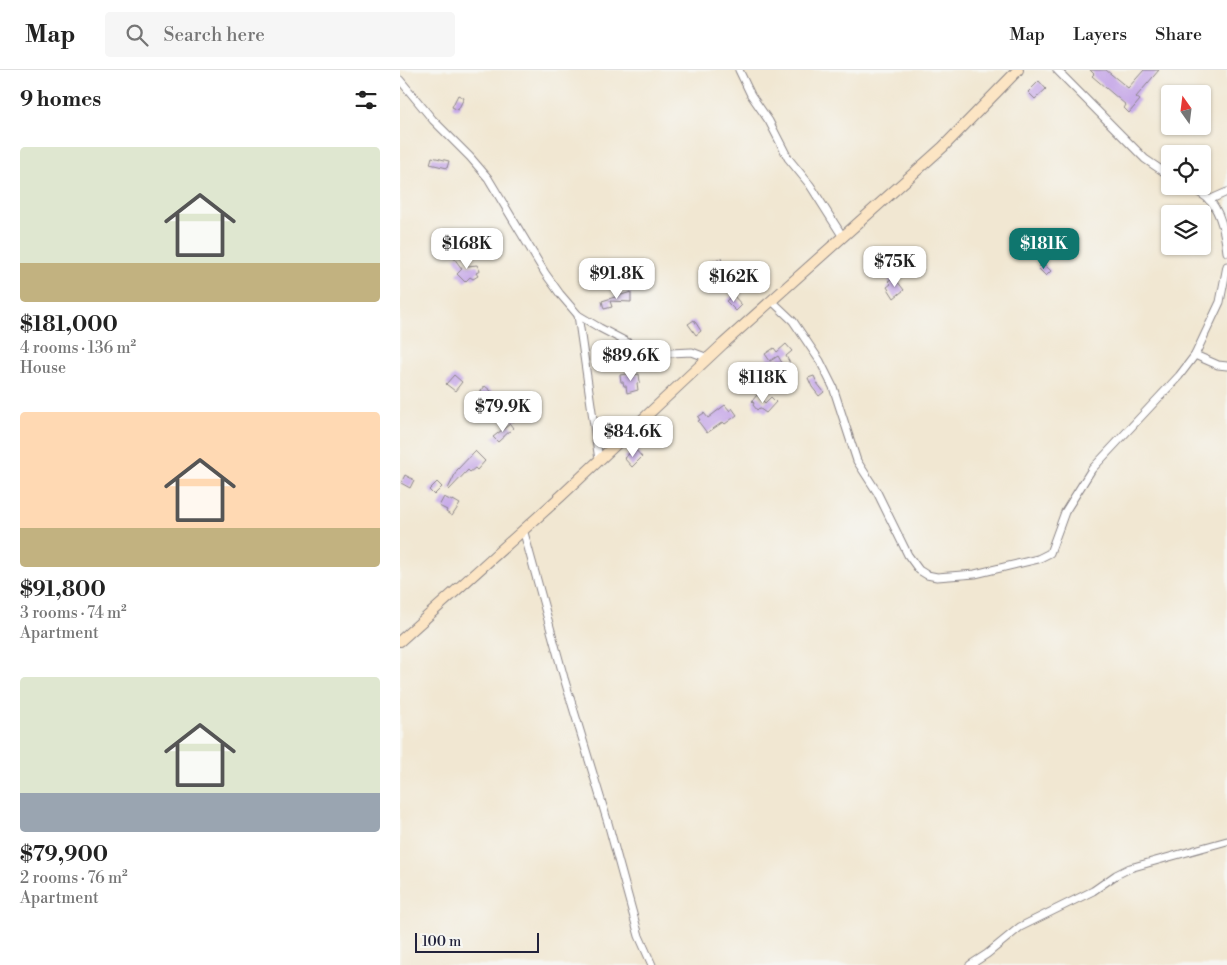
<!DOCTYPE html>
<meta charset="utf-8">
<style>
body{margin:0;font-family:"Libre Bodoni",serif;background:#f6f6f6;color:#222;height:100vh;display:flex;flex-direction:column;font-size:19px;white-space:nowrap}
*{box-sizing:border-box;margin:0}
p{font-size:16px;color:#767676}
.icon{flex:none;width:28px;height:28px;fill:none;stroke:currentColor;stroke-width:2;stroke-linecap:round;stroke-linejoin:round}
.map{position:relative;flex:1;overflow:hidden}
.drawer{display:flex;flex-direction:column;background:#fff;width:400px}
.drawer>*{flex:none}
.needle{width:32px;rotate:346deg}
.buttons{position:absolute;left:761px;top:15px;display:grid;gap:10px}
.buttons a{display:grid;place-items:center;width:50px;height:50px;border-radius:5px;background:#fff;box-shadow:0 1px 4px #0004;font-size:25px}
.scale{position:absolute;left:15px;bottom:12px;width:124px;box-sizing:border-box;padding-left:5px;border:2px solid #22223b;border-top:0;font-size:14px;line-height:18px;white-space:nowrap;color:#22223b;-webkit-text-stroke:4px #f6f6f2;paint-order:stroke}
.price{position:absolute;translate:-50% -42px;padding:0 11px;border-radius:10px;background:#fff;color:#222;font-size:16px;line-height:32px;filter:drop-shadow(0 1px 2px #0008)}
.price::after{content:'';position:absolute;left:50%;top:30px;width:15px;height:11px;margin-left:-8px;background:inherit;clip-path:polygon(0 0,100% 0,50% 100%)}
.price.selected{background:#0f766e;color:#fff}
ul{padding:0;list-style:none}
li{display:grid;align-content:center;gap:10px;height:265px;padding:0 20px}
li span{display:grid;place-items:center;height:155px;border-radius:5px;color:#555}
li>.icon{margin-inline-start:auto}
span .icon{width:90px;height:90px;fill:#fffc;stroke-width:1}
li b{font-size:21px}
h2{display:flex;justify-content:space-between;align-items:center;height:60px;padding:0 20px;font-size:21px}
header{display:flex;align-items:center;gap:30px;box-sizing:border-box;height:70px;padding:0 25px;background:#fff;border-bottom:1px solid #e0e0e0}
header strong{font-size:24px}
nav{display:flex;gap:28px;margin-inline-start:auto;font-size:18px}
.search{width:350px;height:45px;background:#f6f6f6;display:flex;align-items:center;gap:12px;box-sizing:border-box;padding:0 18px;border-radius:5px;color:#767676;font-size:19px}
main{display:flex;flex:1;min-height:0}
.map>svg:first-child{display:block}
.building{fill:#c2a2e7}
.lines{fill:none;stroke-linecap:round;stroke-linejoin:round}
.street-casing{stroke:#8a8486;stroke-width:9}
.secondary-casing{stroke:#8a8486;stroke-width:12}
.street{stroke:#fff;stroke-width:7}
.secondary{stroke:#fce5c4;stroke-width:10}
</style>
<header>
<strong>Map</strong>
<div class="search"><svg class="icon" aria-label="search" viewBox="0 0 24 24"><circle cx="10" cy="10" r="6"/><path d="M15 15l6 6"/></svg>Search here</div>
<nav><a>Map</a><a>Layers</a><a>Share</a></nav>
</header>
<main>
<section class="drawer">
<h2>9 homes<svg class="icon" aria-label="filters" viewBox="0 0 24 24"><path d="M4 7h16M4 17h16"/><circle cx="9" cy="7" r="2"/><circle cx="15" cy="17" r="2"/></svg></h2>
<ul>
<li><span style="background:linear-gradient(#dfe7d0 75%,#c2b280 0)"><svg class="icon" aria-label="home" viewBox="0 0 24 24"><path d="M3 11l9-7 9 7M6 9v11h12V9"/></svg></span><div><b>$181,000</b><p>4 rooms · 136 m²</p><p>House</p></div></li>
<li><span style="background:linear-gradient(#ffd9b3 75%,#c2b280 0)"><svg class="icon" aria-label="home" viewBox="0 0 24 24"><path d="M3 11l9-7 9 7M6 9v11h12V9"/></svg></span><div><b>$91,800</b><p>3 rooms · 74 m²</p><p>Apartment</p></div></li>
<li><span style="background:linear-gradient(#dfe7d0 75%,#9aa5b1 0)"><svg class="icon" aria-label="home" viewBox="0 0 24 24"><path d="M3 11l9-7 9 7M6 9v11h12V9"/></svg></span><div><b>$79,900</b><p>2 rooms · 76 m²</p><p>Apartment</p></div></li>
</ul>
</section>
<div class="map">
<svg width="827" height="895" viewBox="0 0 827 895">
<rect width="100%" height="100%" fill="#f6f6f2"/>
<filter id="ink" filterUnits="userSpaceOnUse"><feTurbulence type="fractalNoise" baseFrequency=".02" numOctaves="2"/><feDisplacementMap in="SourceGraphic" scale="10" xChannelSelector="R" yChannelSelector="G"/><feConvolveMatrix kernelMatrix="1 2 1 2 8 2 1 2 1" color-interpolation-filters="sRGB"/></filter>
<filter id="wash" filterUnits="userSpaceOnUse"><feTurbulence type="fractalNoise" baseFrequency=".0096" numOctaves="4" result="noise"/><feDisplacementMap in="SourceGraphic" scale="20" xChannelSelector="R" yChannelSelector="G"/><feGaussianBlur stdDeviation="1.12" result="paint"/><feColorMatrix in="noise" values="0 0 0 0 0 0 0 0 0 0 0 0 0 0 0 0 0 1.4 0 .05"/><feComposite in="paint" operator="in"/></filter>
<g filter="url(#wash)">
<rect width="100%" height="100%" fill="#f1e7d2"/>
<g id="blocks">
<!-- building -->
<g class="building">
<polygon points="690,0 706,0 728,18 744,0 759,0 736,27 740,30 729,43 724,38 726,35 692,6 694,4"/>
<polygon points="639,11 646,19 635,29 628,22"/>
<polygon points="58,25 64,28 58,40 52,37"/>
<polygon points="32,87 49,91 47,98 30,94"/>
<polygon points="58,185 68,196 77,195 80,201 76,203 78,206 73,209 70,207 65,212 57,204 62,199 54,188"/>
<polygon points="321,188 323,196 313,198 311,191"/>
<polygon points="643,193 651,201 646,206 638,198"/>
<polygon points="494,207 504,220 494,228 487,217 491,214 488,211"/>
<polygon points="231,222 231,232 210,231 212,237 204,239 202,231"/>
<polygon points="333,225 342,235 336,241 326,231"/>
<polygon points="294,250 301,261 296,265 288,254"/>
<polygon points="386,274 392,281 386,286 391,295 385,298 378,286 370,291 365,284 374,278 377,282"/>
<polygon points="234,303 234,305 239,304 240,312 237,313 238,320 227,323 226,316 224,316 223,312 221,312 220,305"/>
<polygon points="54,305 62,312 55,321 46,314"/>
<polygon points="414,306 417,313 424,322 419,326 412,317 408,308"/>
<polygon points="85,316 97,326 90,333 79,324"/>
<polygon points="357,325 365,333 371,327 376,332 366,343 359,338 357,340 353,335 354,333 352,331"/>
<polygon points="115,335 117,337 119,336 124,341 114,352 107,345"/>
<polygon points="325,335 330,341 332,338 337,345 325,354 323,352 307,363 298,351 300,350 298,347 304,343 308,348"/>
<polygon points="110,354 113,358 98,372 93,367"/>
<polygon points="235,379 242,387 232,397 224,388"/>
<polygon points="75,381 85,391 77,400 75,398 70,402 68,400 49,420 48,419 57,400"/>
<polygon points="5,405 14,410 10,418 1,413"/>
<polygon points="37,412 42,417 34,425 29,420"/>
<polygon points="44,427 52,431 53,430 60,434 52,446 46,442 47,440 39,436"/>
</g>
</g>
</g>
<g filter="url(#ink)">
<use href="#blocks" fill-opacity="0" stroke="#8a8486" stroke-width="1"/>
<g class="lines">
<!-- street casing -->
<g class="street-casing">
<g id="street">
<polyline points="339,0 351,25 369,51 388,88 410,115 443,167"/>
<polyline points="657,0 745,89 770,106"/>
<polyline points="0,10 33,50 70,87 88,108 145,203 160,224 178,245 200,258 244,281 270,283 292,282 308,288"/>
<path d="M789 116C794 120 800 123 806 127 821 139 825 164 827 182"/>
<polyline points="809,130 827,122"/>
<polyline points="372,231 393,251 420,291 433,317 457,391 477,422 508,485 519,500 527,505 537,507 575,504 638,489 650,483 665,442 692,399 779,306 795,285 820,232 827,196"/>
<polyline points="178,245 199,390"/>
<polyline points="795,285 818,295 827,296"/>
<polyline points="123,459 164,608 208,753 239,866 252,895"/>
<polyline points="570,895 587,884 620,857 693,821 716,805 730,798 827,771"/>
</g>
</g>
<!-- secondary casing -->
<g class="secondary-casing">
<polyline id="secondary" points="0,571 160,427 323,274 543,77 618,0"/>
</g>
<!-- street -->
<use href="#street" class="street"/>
<!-- secondary -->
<use href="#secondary" class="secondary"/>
</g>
</g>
</svg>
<div class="buttons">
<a><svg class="needle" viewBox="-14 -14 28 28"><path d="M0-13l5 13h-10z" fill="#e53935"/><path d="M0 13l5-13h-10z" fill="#767676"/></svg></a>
<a><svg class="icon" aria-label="locate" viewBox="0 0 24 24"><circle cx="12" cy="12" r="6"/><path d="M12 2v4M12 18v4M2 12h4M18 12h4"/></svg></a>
<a><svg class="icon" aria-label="layers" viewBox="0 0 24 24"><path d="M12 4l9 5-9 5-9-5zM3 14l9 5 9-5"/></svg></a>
</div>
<div class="scale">100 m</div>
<b class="price" style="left:67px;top:200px">$168K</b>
<b class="price selected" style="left:644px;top:200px">$181K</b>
<b class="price" style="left:495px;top:218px">$75K</b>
<b class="price" style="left:217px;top:230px">$91.8K</b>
<b class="price" style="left:334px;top:233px">$162K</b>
<b class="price" style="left:231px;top:312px">$89.6K</b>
<b class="price" style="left:363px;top:334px">$118K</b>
<b class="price" style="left:103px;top:363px">$79.9K</b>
<b class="price" style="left:233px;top:388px">$84.6K</b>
</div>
</main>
